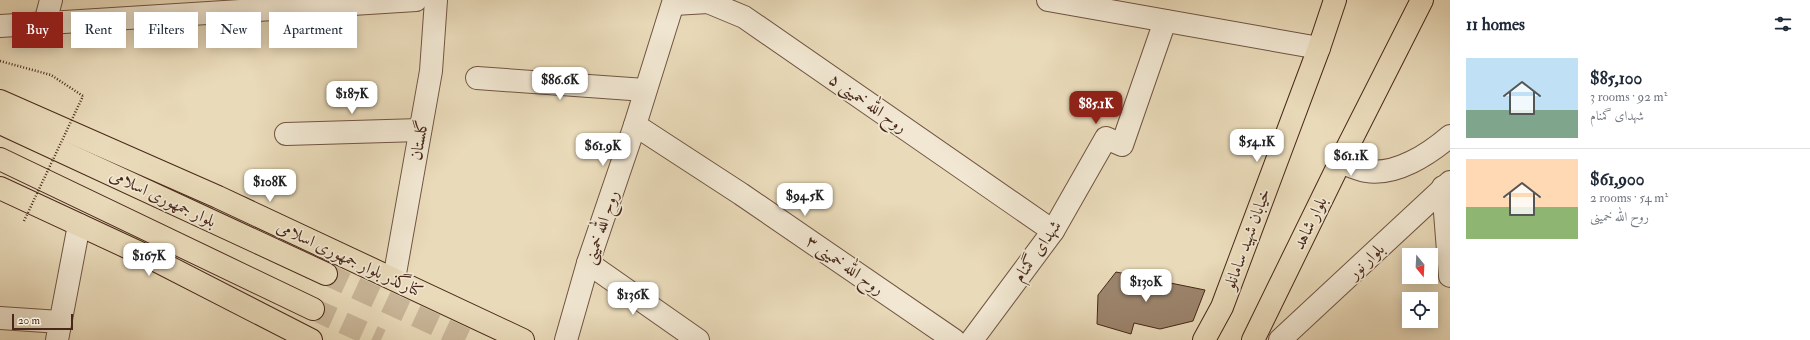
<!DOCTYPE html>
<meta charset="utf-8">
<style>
body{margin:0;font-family:"IM FELL Double Pica",Amiri,serif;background:#f2f2f3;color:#1f2937;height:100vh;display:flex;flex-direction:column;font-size:15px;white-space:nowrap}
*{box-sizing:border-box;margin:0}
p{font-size:13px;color:#747a83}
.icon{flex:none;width:22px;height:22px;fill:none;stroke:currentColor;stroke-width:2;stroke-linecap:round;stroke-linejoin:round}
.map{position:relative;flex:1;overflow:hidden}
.panel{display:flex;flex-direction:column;background:#fff;width:360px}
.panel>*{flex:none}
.banner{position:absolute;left:12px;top:12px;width:380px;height:36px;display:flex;gap:8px}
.needle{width:26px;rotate:162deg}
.fabs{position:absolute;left:1402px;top:248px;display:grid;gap:8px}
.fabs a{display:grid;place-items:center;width:36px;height:36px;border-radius:0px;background:#fff;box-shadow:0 2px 10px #0003;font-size:20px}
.scale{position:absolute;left:12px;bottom:10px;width:61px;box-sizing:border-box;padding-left:4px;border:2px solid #49281a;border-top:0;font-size:11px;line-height:14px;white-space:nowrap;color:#49281a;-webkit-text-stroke:3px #f1e7d2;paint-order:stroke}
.price{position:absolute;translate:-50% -34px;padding:0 9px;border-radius:8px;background:#fff;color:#222;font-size:13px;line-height:26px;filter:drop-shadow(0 1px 2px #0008)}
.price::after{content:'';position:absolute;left:50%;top:24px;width:12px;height:9px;margin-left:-6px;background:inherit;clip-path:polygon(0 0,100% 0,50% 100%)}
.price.current{background:#8f2418;color:#fff}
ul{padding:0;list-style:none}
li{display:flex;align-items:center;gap:12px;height:100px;padding:0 16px}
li+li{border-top:1px solid #e0e1e3}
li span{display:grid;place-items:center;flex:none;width:112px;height:80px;border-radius:0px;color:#555}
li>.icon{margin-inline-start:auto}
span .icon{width:48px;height:48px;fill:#fffc;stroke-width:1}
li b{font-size:17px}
h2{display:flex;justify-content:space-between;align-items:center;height:48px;padding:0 16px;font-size:17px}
.tag{padding:0 14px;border-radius:0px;background:#fff;box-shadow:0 2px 10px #0003;font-size:14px;line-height:36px}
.tag.current{background:#8f2418;color:#fff}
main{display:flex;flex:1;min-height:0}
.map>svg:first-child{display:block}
.building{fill:#9c856d;stroke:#49281a}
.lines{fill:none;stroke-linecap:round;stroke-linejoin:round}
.major-tunnel{stroke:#c9b699;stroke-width:22;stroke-dasharray:22 11;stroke-linecap:butt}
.minor-casing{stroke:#715442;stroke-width:24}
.major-casing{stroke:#49281a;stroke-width:24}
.path{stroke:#49281a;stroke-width:2.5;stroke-dasharray:1 2;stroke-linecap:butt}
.minor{stroke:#f1e7d2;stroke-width:22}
.major{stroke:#e9dab9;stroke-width:22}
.path-bridge{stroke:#49281a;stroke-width:2.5;stroke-dasharray:1 2;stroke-linecap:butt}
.labels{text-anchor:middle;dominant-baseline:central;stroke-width:3.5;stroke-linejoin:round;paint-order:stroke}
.street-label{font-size:17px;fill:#49281a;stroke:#f1e7d2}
</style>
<main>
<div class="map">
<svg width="1450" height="340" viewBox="0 0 1450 340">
<rect width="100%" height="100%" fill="#e9dab9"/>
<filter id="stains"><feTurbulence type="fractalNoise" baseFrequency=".005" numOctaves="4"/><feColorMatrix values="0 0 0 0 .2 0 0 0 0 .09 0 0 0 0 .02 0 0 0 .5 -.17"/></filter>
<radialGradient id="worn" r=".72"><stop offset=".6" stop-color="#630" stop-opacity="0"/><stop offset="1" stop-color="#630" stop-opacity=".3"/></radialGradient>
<!-- building -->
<polygon class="building" points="1116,272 1205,290 1193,321 1160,329 1134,323 1131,334 1097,324 1098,295"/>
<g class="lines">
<!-- major-tunnel -->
<g class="major-tunnel">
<polyline points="326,274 468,340"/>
<polyline points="313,309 381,340"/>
</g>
<!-- minor casing -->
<g class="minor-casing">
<g id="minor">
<polyline points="1048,0 1319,48"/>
<polyline points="674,4 708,2 744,17 1053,231"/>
<polyline points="45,23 51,0"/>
<polyline points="0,26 416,0"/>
<polyline points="477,78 645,90"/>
<polyline points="635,125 741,194 954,340"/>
<polyline points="286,134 420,130"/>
<path d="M1340 162C1348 165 1357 169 1366 171 1396 176 1429 154 1450 136"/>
<polyline points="1450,189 1443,187 1450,276"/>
<polyline points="588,263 698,340"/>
<polyline points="394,279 431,71 436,0"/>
<polyline points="0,318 60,322"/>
<polyline points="57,340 79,225"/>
<polyline points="566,340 588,263 635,125 674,0"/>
<polyline points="972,340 1053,231 1106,138 1122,145 1165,21"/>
<polyline points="1280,340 1450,182"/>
</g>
</g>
<!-- major casing -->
<g class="major-casing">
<g id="major">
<polyline points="0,101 218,197 523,340"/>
<polyline points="0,123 326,274"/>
<polyline points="0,159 313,309"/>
<polyline points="0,188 157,261 311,340"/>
<polyline points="1204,340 1222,307 1319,48 1335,0"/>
<polyline points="1253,340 1340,162 1422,0"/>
</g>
</g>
<!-- path -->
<polyline class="path" points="0,61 51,75 83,96"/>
<!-- minor -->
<use href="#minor" class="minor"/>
<!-- major -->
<use href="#major" class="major"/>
<!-- path-bridge -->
<polyline class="path-bridge" points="24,221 83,96"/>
</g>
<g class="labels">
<!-- street labels -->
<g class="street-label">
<text transform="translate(868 103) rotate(35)">روح الله خمینی ۵</text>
<text transform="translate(419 140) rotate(-80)">گلستان</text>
<text transform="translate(163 198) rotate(25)">بلوار جمهوری اسلامی</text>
<text transform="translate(1310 223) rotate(-64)">بلوار شاهد</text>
<text transform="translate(601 227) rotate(-71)">روح الله خمینی</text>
<text transform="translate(1247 239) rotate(-70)">خیابان شهید سامانلو</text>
<text transform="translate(1037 251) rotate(-55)">شهدای گمنام</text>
<text transform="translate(350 259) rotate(25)">کنارگذر بلوار جمهوری اسلامی</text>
<text transform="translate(1366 261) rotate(-44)">بلوار نور</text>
<text transform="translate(845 265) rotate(35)">روح الله خمینی ۳</text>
</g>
</g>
<rect width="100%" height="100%" filter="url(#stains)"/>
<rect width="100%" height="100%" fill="url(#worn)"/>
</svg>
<div class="fabs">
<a><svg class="needle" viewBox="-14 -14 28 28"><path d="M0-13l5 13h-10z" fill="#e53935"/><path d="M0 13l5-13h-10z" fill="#747a83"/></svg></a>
<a><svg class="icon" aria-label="locate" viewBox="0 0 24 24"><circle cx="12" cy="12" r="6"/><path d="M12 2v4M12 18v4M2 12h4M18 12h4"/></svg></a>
</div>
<div class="scale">20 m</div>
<b class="price" style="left:560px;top:101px">$86.6K</b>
<b class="price" style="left:352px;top:115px">$187K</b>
<b class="price current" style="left:1096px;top:125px">$85.1K</b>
<b class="price" style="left:1257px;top:163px">$54.1K</b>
<b class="price" style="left:603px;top:167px">$61.9K</b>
<b class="price" style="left:1351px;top:177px">$61.1K</b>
<b class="price" style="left:270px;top:203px">$108K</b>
<b class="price" style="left:805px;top:217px">$94.5K</b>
<b class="price" style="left:149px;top:277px">$167K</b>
<b class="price" style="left:1146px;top:303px">$130K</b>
<b class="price" style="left:633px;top:316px">$136K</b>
<div class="banner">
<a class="tag current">Buy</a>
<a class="tag">Rent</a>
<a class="tag">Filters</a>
<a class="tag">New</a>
<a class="tag">Apartment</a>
</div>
</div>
<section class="panel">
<h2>11 homes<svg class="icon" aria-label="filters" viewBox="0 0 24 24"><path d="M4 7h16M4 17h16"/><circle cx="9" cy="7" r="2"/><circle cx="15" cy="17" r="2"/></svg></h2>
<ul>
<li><span style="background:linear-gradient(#bfe0f5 65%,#7fa58c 0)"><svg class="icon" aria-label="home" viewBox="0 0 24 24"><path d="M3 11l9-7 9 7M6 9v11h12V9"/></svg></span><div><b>$85,100</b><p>3 rooms · 92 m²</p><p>شهدای گمنام</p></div></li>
<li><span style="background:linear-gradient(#ffd9b3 60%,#8fb573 0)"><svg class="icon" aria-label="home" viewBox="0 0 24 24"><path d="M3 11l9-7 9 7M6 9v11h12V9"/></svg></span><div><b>$61,900</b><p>2 rooms · 54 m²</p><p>روح الله خمینی</p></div></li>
</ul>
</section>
</main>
